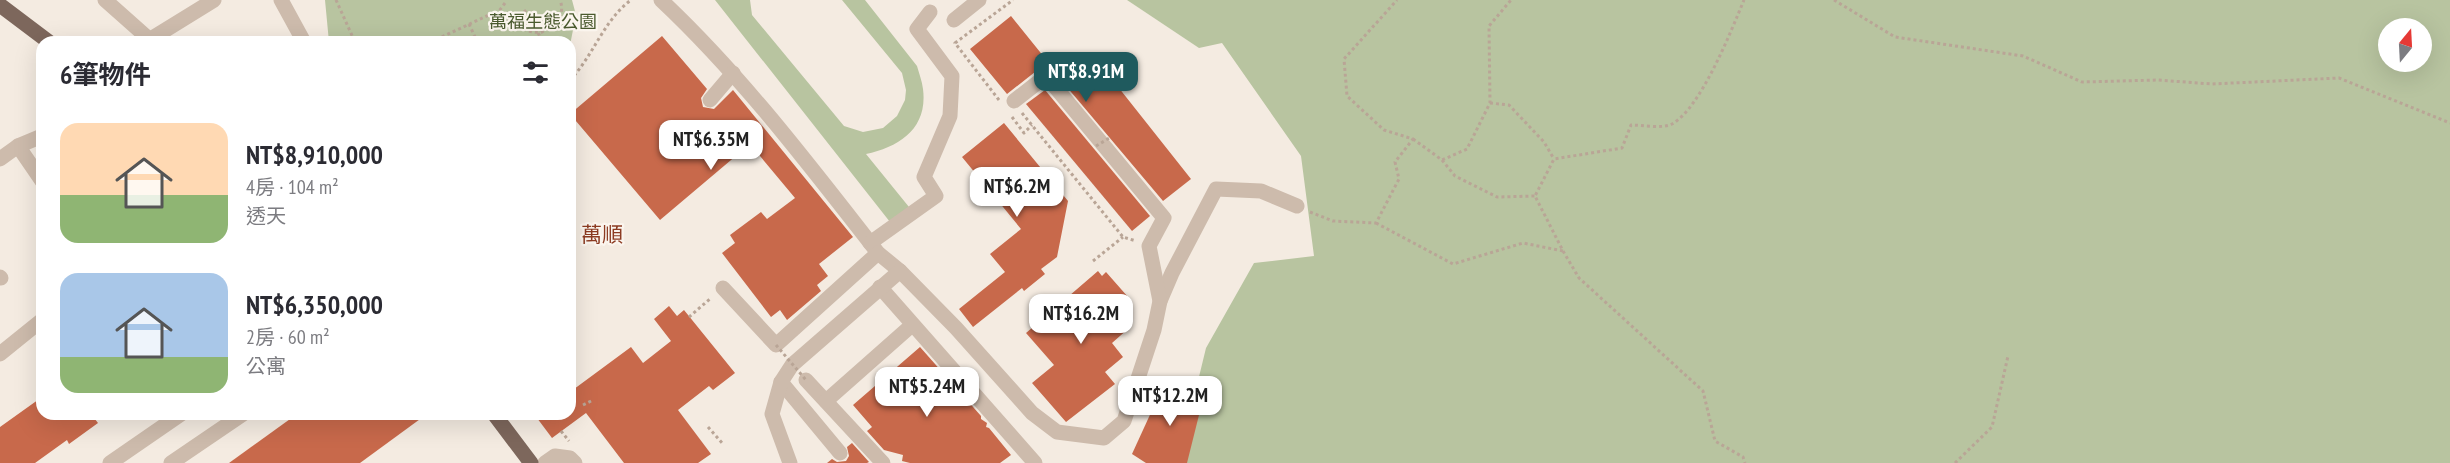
<!DOCTYPE html>
<html lang="zh-TW">
<meta charset="utf-8">
<style>
body{margin:0;font-family:"PT Sans Narrow","Noto Sans TC",sans-serif;background:#f7f7f7;color:#2b2b33;height:100vh;display:flex;flex-direction:column;font-size:22px;white-space:nowrap}
*{box-sizing:border-box;margin:0}
p{font-size:20px;color:#7c7c81}
.icon{flex:none;width:33px;height:33px;fill:none;stroke:currentColor;stroke-width:2;stroke-linecap:round;stroke-linejoin:round}
.map{position:relative;flex:1;overflow:hidden}
.details{position:absolute;left:36px;top:36px;width:540px;height:384px;display:flex;flex-direction:column;background:#fff;border-radius:18px;box-shadow:0 6px 24px #0002}
.details>*{flex:none}
.needle{width:39px;rotate:18deg}
.controls{position:absolute;left:2378px;top:18px;display:grid;gap:12px}
.controls a{display:grid;place-items:center;width:54px;height:54px;border-radius:50%;background:#fff;box-shadow:0 6px 24px #0002;font-size:30px}
.price{position:absolute;translate:-50% -51px;padding:0 14px;border-radius:12px;background:#fff;color:#222;font-size:20px;line-height:39px;filter:drop-shadow(0 2px 3px #0008)}
.price::after{content:'';position:absolute;left:50%;top:36px;width:18px;height:14px;margin-left:-9px;background:inherit;clip-path:polygon(0 0,100% 0,50% 100%)}
.price.active{background:#1f5a5e;color:#fff}
ul{padding:0;list-style:none}
li{display:flex;align-items:center;gap:18px;height:150px;padding:0 24px}
li span{display:grid;place-items:center;flex:none;width:168px;height:120px;border-radius:18px;color:#555}
li>.icon{margin-inline-start:auto}
span .icon{width:72px;height:72px;fill:#fffc;stroke-width:1}
li b{font-size:26px}
h2{display:flex;justify-content:space-between;align-items:center;height:72px;padding:0 24px;font-size:26px}
.map>svg:first-child{display:block}
.green{fill:#b8c4a0;fill-rule:evenodd}
.building{fill:#c8694b}
.lines{fill:none;stroke-linecap:round;stroke-linejoin:round}
.path{stroke:#b9a596;stroke-width:3;stroke-dasharray:3 3;stroke-linecap:butt}
.minor{stroke:#cdbbac;stroke-width:15}
.major{stroke:#7d675c;stroke-width:15}
.path-bridge{stroke:#b9a596;stroke-width:3;stroke-dasharray:3 3;stroke-linecap:butt}
.labels{text-anchor:middle;dominant-baseline:central;stroke-width:4.5;stroke-linejoin:round;paint-order:stroke}
.park-label{font-size:18px;fill:#4a5a2e;stroke:#fbf5ee}
.quarter-label{font-size:21px;fill:#8c3b22;stroke:#fbf5ee}
</style>
<div class="map">
<svg width="2450" height="463" viewBox="0 0 2450 463">
<rect width="100%" height="100%" fill="#f4ebe1"/>
<!-- green -->
<g class="green">
<polygon points="325,0 572,0 576,15 570,45 570,42 329,42"/>
<path d="M715 0H750L752 15 844 126 863 132 883 128 897 116 905 100 906 90 902 73 842 0H865L917 66C919 73 922 81 923 89 928 128 900 147 866 154L909 207 890 222Z"/>
<path d="M1127 0H2450V463H1178L1206 348 1254 263 1314 256 1301 156 1222 43 1199 48ZM2388 28H2421V62H2388Z"/>
</g>
<!-- building -->
<g class="building">
<polygon points="1011,16 1061,78 1092,54 1191,179 1163,201 1050,67 1040,68 1007,94 970,49"/>
<polygon points="662,36 707,89 701,98 703,107 714,109 733,90 853,237 819,264 828,276 817,285 821,291 787,320 780,310 771,317 722,253 735,243 730,235 761,212 767,219 795,198 750,144 660,220 570,114"/>
<polygon points="1045,90 1150,216 1132,231 1026,104"/>
<polygon points="1004,123 1068,201 1057,257 1041,269 1045,274 1024,291 1022,288 973,327 959,309 1005,272 990,254 1021,229 962,157"/>
<polygon points="1098,271 1102,276 1106,272 1128,297 1122,302 1127,308 1119,315 1129,328 1112,343 1123,357 1105,372 1115,384 1066,422 1032,383 1054,365 1026,333"/>
<polygon points="669,306 677,316 684,310 735,373 713,390 709,386 678,410 711,454 698,463 624,463 586,413 552,438 534,414 570,414 570,392 631,347 643,363 671,341 654,319"/>
<polygon points="920,347 981,416 981,419 987,423 986,427 989,428 1011,455 1000,463 910,463 902,461 903,455 884,450 867,431 872,427 853,405"/>
<polygon points="1165,382 1204,395 1187,463 1146,463 1132,454"/>
<polygon points="42,397 42,414 91,414 98,423 69,444 67,440 35,463 0,463 0,427"/>
<polygon points="297,414 427,414 360,463 229,463"/>
<polygon points="852,443 869,462 867,463 827,463 832,459 837,462 846,461 849,456 847,447"/>
</g>
<g class="lines">
<!-- path -->
<g class="path">
<polyline points="336,0 355,42"/>
<polyline points="1834,0 1895,37 2023,56 2082,82 2158,80 2212,84 2339,78 2450,123"/>
<polyline points="524,10 542,32"/>
<polyline points="496,15 505,3"/>
<polyline points="469,24 475,37"/>
<polyline points="538,33 543,42"/>
<path d="M431 42 491 14C509 17 523 35 542 32 555 24 566 16 560 0"/>
<path d="M570 80C594 55 603 21 631 0"/>
<polyline points="999,100 955,43 1013,0"/>
<polyline points="1490,103 1509,105 1544,142 1554,159"/>
<polyline points="1022,113 1123,237 1136,241"/>
<polyline points="1012,117 1024,133 1032,125"/>
<polyline points="1413,139 1442,160 1467,149 1490,103 1489,26 1511,0"/>
<polyline points="1442,160 1455,176 1497,197 1535,196"/>
<polyline points="1310,212 1333,221 1376,223 1399,179 1395,162 1413,139 1384,130 1347,96 1344,59 1397,0"/>
<path d="M1376 223 1453 264 1523 243 1563 251 1535 196 1554 159 1622 148 1631 125C1642 125 1663 129 1672 124 1701 108 1731 31 1744 0"/>
<polyline points="1563,251 1579,278 1703,391 1715,441 1743,457 1745,463"/>
<polyline points="1093,261 1123,237"/>
<polyline points="689,317 711,298"/>
<polyline points="1146,398 1155,401"/>
<polyline points="583,405 593,400"/>
<polyline points="708,427 723,444"/>
<polyline points="561,431 569,441"/>
<polyline points="1955,463 1992,427 2008,356"/>
</g>
<!-- minor -->
<g class="minor">
<polyline points="105,0 149,39"/>
<polyline points="281,0 304,42"/>
<path d="M661 0C742 76 810 166 878 253L900 271"/>
<polyline points="954,20 979,0"/>
<polyline points="146,42 214,0"/>
<polyline points="710,100 733,73"/>
<polyline points="18,146 42,181"/>
<polyline points="0,159 18,146 42,136"/>
<polyline points="870,243 936,196 924,177 950,116 952,76 917,29 930,12"/>
<polyline points="0,277 1,278"/>
<polyline points="880,287 1035,463"/>
<polyline points="723,288 776,345 878,253"/>
<polyline points="1160,301 1172,273 1216,189 1261,191 1297,206"/>
<polyline points="0,354 42,320"/>
<polyline points="806,380 883,463"/>
<polyline points="781,382 840,453"/>
<polyline points="826,401 912,325"/>
<polyline points="110,463 181,414"/>
<polyline points="171,463 243,414"/>
<polyline points="545,463 555,456 570,458 575,463"/>
<polyline points="790,463 772,414 781,382 792,365 900,271 956,328 1032,413 1057,432 1104,438 1124,421 1154,330 1160,301 1149,246 1164,218 1046,76 1014,101"/>
</g>
<!-- major -->
<g class="major">
<polyline points="0,5 49,42"/>
<polyline points="494,414 531,463"/>
</g>
<!-- path-bridge -->
<g class="path-bridge">
<polyline points="1096,146 1111,137"/>
<polyline points="776,345 806,380"/>
</g>
</g>
<g class="labels">
<!-- park labels -->
<g class="park-label">
<text x="543" y="21">萬福生態公園</text>
</g>
<!-- quarter labels -->
<g class="quarter-label">
<text x="602" y="234">萬順</text>
</g>
</g>
</svg>
<div class="controls">
<a><svg class="needle" viewBox="-14 -14 28 28"><path d="M0-13l5 13h-10z" fill="#e53935"/><path d="M0 13l5-13h-10z" fill="#7c7c81"/></svg></a>
</div>
<b class="price active" style="left:1086px;top:103px">NT$8.91M</b>
<b class="price" style="left:711px;top:171px">NT$6.35M</b>
<b class="price" style="left:1017px;top:218px">NT$6.2M</b>
<b class="price" style="left:1081px;top:345px">NT$16.2M</b>
<b class="price" style="left:927px;top:418px">NT$5.24M</b>
<b class="price" style="left:1170px;top:427px">NT$12.2M</b>
<section class="details">
<h2>6筆物件<svg class="icon" aria-label="filters" viewBox="0 0 24 24"><path d="M4 7h16M4 17h16"/><circle cx="9" cy="7" r="2"/><circle cx="15" cy="17" r="2"/></svg></h2>
<ul>
<li><span style="background:linear-gradient(#ffd9b3 60%,#8fb573 0)"><svg class="icon" aria-label="home" viewBox="0 0 24 24"><path d="M3 11l9-7 9 7M6 9v11h12V9"/></svg></span><div><b>NT$8,910,000</b><p>4房 · 104 m²</p><p>透天</p></div></li>
<li><span style="background:linear-gradient(#a9c7e8 70%,#8fb573 0)"><svg class="icon" aria-label="home" viewBox="0 0 24 24"><path d="M3 11l9-7 9 7M6 9v11h12V9"/></svg></span><div><b>NT$6,350,000</b><p>2房 · 60 m²</p><p>公寓</p></div></li>
</ul>
</section>
</div>
